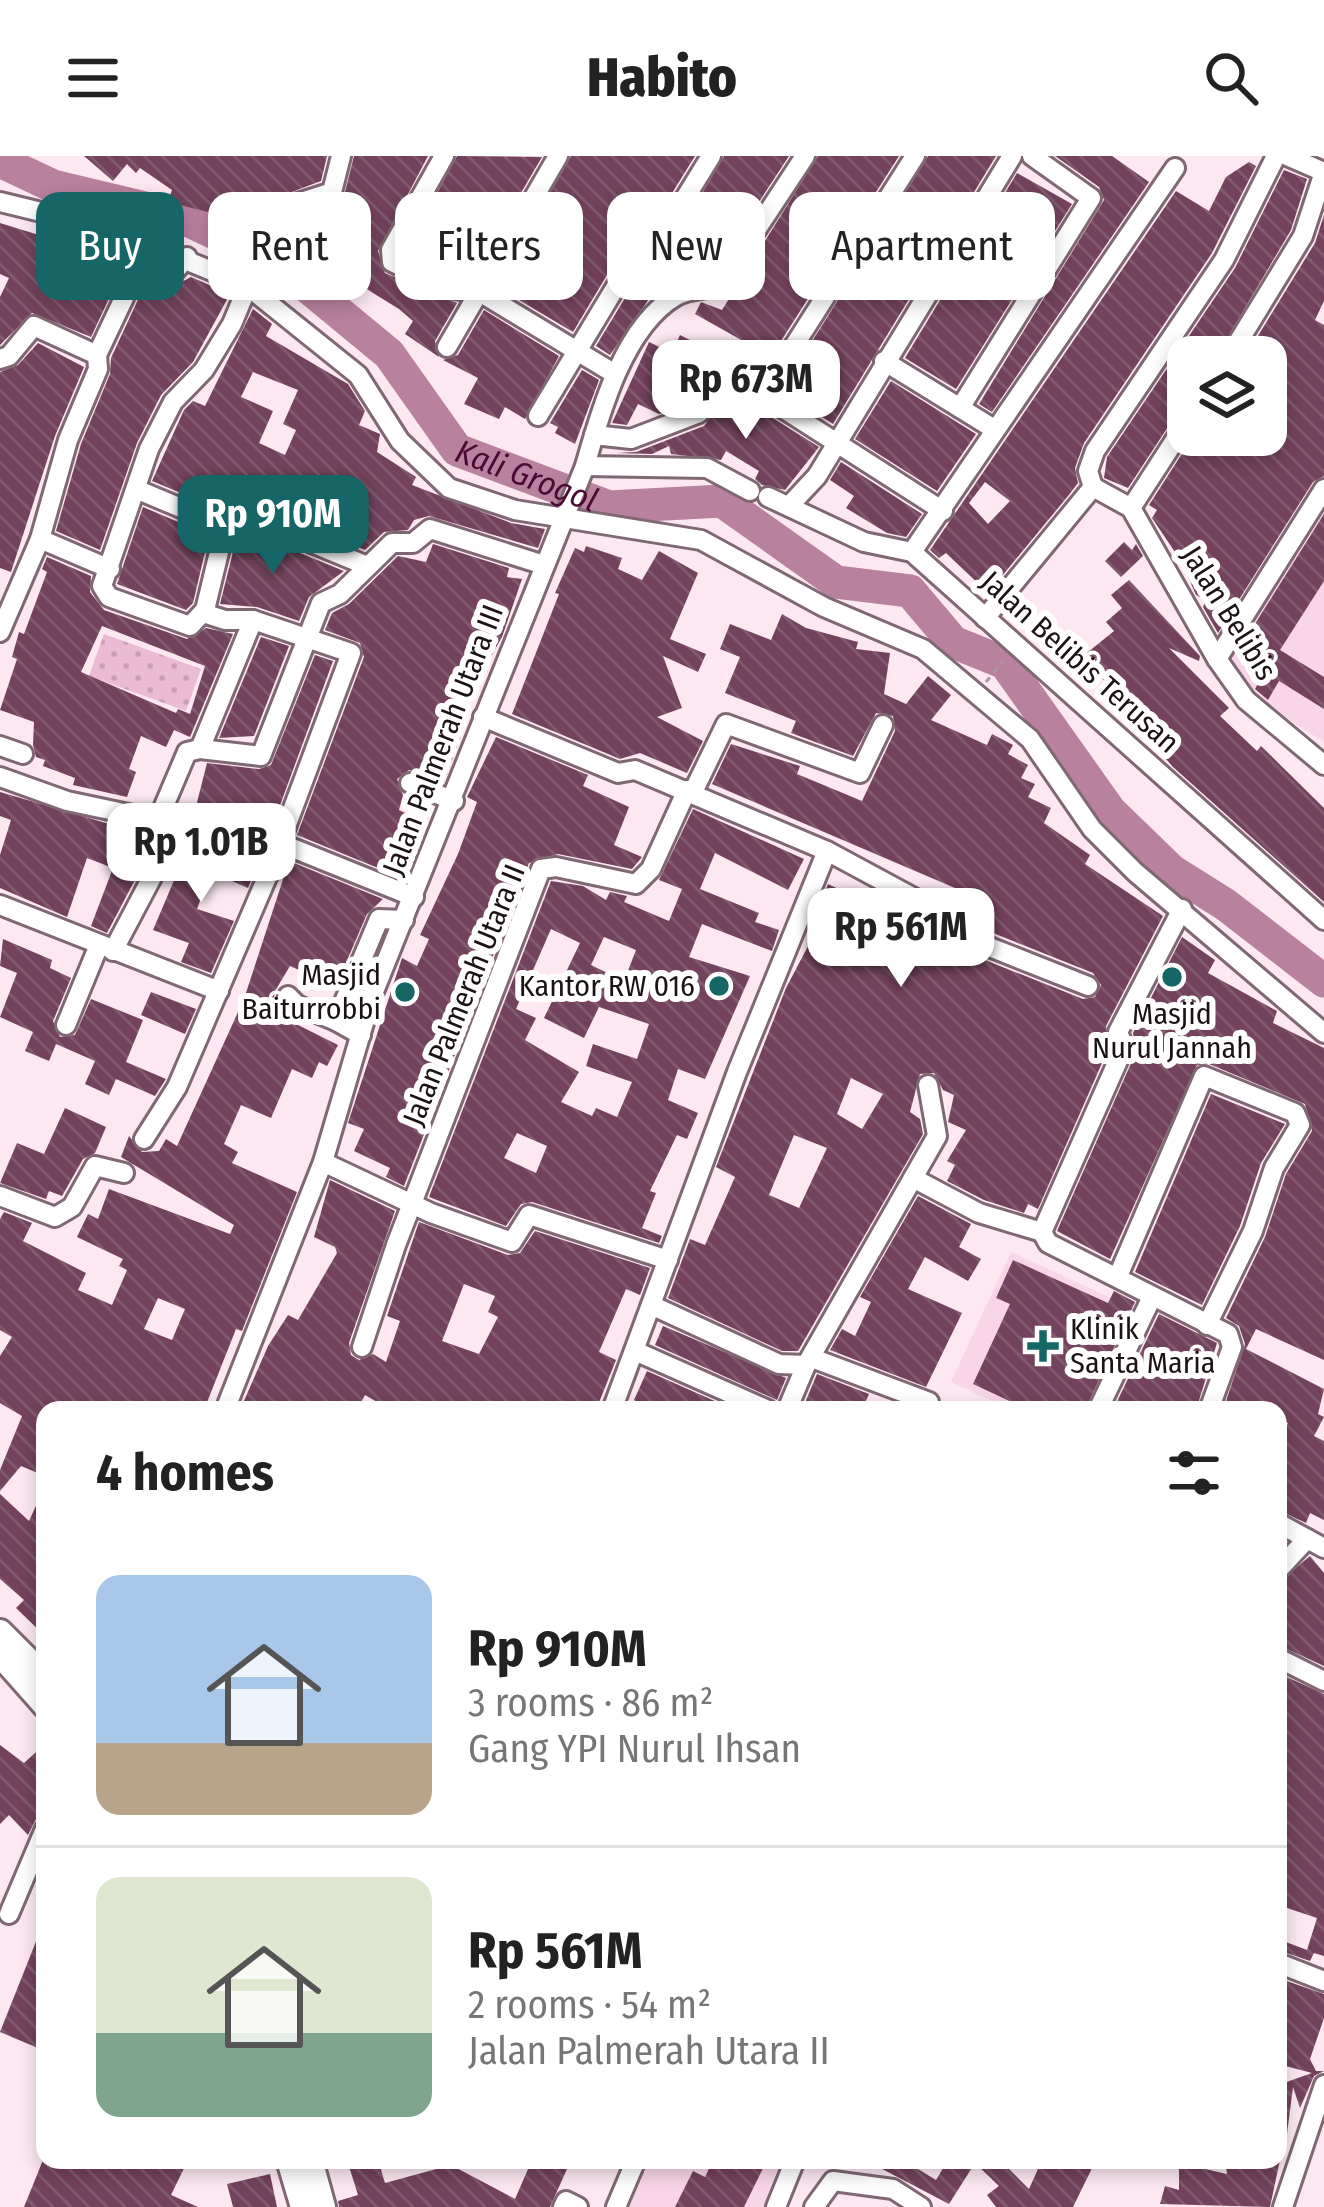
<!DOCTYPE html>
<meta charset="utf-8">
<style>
body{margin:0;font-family:"Fira Sans Condensed",sans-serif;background:#f2f2f2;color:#222;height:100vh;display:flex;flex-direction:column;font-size:45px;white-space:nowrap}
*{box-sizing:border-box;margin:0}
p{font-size:39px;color:#767676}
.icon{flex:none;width:66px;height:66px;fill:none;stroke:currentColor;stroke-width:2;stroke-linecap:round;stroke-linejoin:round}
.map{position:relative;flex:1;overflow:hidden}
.details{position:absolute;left:36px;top:1245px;width:1251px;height:768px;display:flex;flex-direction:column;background:#fff;border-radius:24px;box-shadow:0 6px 18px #0003}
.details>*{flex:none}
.guide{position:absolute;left:36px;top:36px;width:1254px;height:108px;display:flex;gap:24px}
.controls{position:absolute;left:1167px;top:180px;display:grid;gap:24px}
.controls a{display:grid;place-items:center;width:120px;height:120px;border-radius:24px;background:#fff;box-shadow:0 6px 18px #0003;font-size:60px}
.price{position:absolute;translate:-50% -102px;padding:0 27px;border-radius:24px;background:#fff;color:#222;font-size:39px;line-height:78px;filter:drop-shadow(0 3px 6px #0008)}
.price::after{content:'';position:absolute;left:50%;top:72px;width:36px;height:27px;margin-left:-18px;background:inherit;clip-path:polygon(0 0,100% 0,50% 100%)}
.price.on{background:#176667;color:#fff}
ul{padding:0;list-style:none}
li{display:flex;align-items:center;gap:36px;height:300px;padding:0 60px}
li+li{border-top:3px solid #e0e0e0}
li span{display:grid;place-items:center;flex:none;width:336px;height:240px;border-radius:24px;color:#555}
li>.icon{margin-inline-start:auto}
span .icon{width:144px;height:144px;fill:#fffc;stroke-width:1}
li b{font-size:51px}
h2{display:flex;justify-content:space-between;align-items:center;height:144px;padding:0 60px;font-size:51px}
.tag{padding:0 42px;border-radius:24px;background:#fff;box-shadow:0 6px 18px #0003;font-size:42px;line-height:108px}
.tag.on{background:#176667;color:#fff}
header{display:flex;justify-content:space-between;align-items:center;height:156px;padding:0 60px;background:#fff;font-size:54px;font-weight:800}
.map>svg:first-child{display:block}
.built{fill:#f9d6e7}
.grass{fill:url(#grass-dots)}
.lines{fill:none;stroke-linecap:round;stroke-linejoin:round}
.river{stroke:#b8819e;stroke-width:33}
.building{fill:url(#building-back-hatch);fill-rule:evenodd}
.minor-casing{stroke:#7f6773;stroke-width:24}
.major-casing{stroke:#7f6773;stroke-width:30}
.path{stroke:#aa99a1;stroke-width:3;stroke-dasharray:6 6;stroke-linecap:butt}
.minor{stroke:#fff;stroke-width:18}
.major{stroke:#fff;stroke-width:24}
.poi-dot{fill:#176667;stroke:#fff;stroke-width:4.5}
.labels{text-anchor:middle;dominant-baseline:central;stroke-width:12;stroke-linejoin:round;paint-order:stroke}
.street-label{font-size:30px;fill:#1b1216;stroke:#fff}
.poi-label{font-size:30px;fill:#1b1216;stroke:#fff;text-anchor:end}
.water-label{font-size:33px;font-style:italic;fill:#4c0934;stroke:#fff}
</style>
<header><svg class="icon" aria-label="menu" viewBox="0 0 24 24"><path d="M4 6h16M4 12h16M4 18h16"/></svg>Habito<svg class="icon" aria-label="search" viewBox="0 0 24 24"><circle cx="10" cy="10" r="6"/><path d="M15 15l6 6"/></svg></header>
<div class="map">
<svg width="1324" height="2051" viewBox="0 0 1324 2051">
<defs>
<pattern id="grass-dots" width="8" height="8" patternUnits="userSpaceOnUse" patternTransform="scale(3)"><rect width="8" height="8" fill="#ebbbd3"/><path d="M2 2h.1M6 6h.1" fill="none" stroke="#c9a0b4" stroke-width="1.8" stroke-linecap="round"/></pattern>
<pattern id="building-back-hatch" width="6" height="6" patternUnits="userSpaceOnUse" patternTransform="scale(3)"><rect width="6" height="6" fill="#73425c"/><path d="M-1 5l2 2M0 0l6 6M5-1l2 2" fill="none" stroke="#815a6f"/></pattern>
</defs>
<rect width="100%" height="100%" fill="#fde8f2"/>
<!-- built -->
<g class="built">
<polygon points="1324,350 1324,586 1250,539 1227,503"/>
<polygon points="1011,1096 1135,1153 1091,1254 1011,1254 951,1226"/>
<polygon points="644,2004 790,2004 772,2051 623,2051"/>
</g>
<!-- grass -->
<polygon class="grass" points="104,478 201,513 186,555 89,520"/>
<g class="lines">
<!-- river -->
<path class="river" id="s1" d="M0 5 53 30 179 60 280 108 389 198 457 294 609 351 722 345 836 426 910 435 953 486 1005 507 1110 655 1172 715 1226 749 1324 825"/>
</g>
<!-- building -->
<g class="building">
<polygon points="84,0 327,0 321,25 289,37 261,66 220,44 216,58 168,46 172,34 140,12 136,17 127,8 113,25"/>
<polygon points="354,0 428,0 378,95 385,117 457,147 435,185 439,201 405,178 413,165 399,153 308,97 324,73 289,87 286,80 305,59 343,44"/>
<polygon points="457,0 542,1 471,122 447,118 405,97"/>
<polygon points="571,0 695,0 661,55 635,72 573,176 497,131"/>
<polygon points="724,0 789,0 717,110 707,118 680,118 649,143 610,199 596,190 657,89 682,72"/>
<polygon points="818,0 899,0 758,221 735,206 742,209 752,190 695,158 701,146 722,154"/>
<polygon points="928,0 996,0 833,268 781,235"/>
<polygon points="1055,0 1112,0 1149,26 992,256 979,248 1104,44 1099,31"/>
<path d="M1249 6 1256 10 1212 97 1084 287 1075 312 1078 327 1068 340 997 426 992 418 983 432 946 397 939 402 930 394 1176 35 1209 55 1226 21ZM985 326 1010 345 988 368 969 347Z"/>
<polygon points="1284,14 1307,23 1291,74 1216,201 1188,201 1188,251 1177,257 1128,332 1104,322 1107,301 1235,112"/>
<polygon points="1017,17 1072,48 956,233 905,202"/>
<polygon points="1324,59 1324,145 1315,164 1324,169 1324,320 1313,326 1218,477 1203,451 1206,444 1196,439 1181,405 1152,362 1157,354 1149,349 1194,279 1266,279 1266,216 1273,201 1245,201 1315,87"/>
<polygon points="0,67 55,84 57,80 91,91 93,87 128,102 91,181 32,157 0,189 0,141 9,122 0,118"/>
<polygon points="191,121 230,138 193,206 161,239 137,287 100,394 56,375 81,288 110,218 111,202 148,122 178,128"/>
<path d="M253 153 272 168 266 180 348 228 365 255 359 269 380 278 377 296 416 321 412 329 511 367 545 373 538 392 429 360 414 364 408 374 384 376 365 394 239 343 217 352 152 325 184 254 193 245 205 250ZM253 216 298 234 283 268 296 274 285 299 259 287 273 255 241 241Z"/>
<polygon points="484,154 559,200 525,263 505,251 499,263 464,248 478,222 443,204 458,199"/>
<polygon points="680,179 731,204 716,208 690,246 659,258 638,248 627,269 612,267 649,186 672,197"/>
<polygon points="38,187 84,211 55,280 11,416 0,412 0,216 18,209"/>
<polygon points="582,214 599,224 575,288 555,277 558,271 550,267"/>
<polygon points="891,225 976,278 937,335 855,283"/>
<polygon points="730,235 819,291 785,334 762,329 755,323 759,315 726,295 721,304 671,298 669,290 652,298 616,297 636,296 704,270"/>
<polygon points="841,306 922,358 906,381 887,377 846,352 854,340 830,324"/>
<polygon points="143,351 209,379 193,447 186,454 117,428"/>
<polygon points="1324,358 1324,425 1280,494 1324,521 1324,553 1279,525 1268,544 1255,533 1264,517 1239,502 1245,492 1241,490"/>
<polygon points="239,372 344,415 309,441 299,465 257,451 220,448"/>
<polygon points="1124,386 1132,394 1136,388 1143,400 1121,421 1105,405"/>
<polygon points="433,388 509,412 507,421 522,423 502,481 485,511 470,505 446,560 465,568 444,626 409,614 397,623 403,639 399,654 427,667 405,723 297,679 364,501 360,487 325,474 332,457 349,448 398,400 426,406"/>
<polygon points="586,390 622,402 618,413 642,424 659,395 698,417 670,483 706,498 698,516 663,500 682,552 657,561 703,585 687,617 640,597 620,603 512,558 559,438 555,437 575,392 584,396"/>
<path d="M47 401 91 420 90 436 104 454 187 483 206 472 233 478 190 581 174 574 166 591 141 580 129 613 136 616 127 641 73 629 75 622 43 610 45 604 36 601 33 589 34 566 0 554 17 503 12 501 19 476 24 478 47 416 42 413ZM102 470 205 510 190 558 178 553 176 557 81 516Z"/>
<polygon points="1129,424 1200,500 1199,505 1169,492 1229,552 1220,560 1257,595 1261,590 1324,652 1324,746 1173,611 1137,570 1142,565 1082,501 1114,475 1106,466 1122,452 1111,439"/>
<path d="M782 458 806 472 858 486 856 493 890 497 884 538 906 548 928 520 951 539 931 564 987 589 992 578 1013 589 1008 598 1028 609 1021 622 1035 628 1028 641 1051 652 1044 667 1090 699 1085 708 1163 760 1106 870 1109 891 1038 1053 1028 1048 1024 1057 984 1044 947 1025 955 1009 947 1005 966 974 948 966 954 939 943 934 934 917 920 918 910 956 920 963 923 978 798 1195H782L668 1142 690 1083 705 1089 735 1021 716 1011 786 832 816 775 810 772 828 728 917 771 922 762 966 786 985 804 1083 843 1095 841 1101 829 1093 817 993 777 986 766 949 745 955 732 712 628 731 588 800 610 797 618 862 645 895 575 893 560 876 557 853 600 791 577 796 565 725 537 740 501 720 493 730 468 771 484ZM851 922 883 938 862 973 837 958ZM794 979 827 992 799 1052 769 1039Z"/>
<polygon points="261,481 289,490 254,580 219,582"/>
<polygon points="315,499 333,505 268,682 193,662 207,607 259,613 271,609"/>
<polygon points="496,581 588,619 583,630 629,651 614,689 642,701 632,713 558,698 529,707 404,1030 386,1021 390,1012 354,995 364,973 348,967 402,802 417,810 429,783 420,779 458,698 477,646 467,641"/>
<polygon points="0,636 157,682 107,777 91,770 113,712 87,702 67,761 0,732 0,699 11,664 0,660"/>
<path d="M693 653 804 703 788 734 715 697 700 733 759 757 755 766 779 774 772 795 702 768 689 801 750 820 705 923 678 913 668 944 698 957 687 983 677 979 650 1035 656 1037 642 1072 662 1080 659 1087 532 1046 521 1048 506 1070 429 1041 551 725 583 730 606 744 610 736 627 740 624 746 669 765 682 733 659 724ZM551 773 580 787 544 862 584 882 599 851 649 868 637 903 593 888 586 910 632 926 617 961 596 952 592 960 561 946 579 916 525 884 536 862 516 853ZM604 781 636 794 624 825 591 809ZM517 977 547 990 536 1017 504 1002Z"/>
<polygon points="189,689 258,707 248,732 216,718 213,725 208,723 197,753 234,765 211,817 181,806 189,787 153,774"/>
<path d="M289 705 383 743 367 758 336 830 290 810 275 835 272 856 338 889 327 910 319 906 312 922 292 913 271 962 241 949 224 988 238 996 232 1007 297 1036 242 1175 236 1173 204 1254H45V1320L21 1310 0 1335V1314L22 1260 0 1247V1200L12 1181 0 1174V1063L4 1056 32 1067 23 1085 86 1117 78 1134 112 1149 127 1114 119 1110 123 1103 77 1081 88 1058 98 1063 109 1033 230 1078 234 1069 121 1001 129 980 142 996 159 995 166 983 177 990 244 843ZM158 1142 185 1153 172 1184 144 1173Z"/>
<polygon points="1182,781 1215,804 1208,817 1277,855 1273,867 1324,892 1324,1204 1256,1173 1246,1193 1324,1233 1318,1258 1324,1261 1314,1280 1324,1285 1324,1364 1310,1357 1306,1367 1278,1354 1278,1289 1288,1267 1278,1263 1278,1254 1223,1254 1245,1188 1239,1170 1226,1162 1265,1081 1286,1018 1312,975 1305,948 1209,908 1197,909 1110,1103 1057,1075 1136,896 1133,877"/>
<polygon points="3,783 52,804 50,812 71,822 53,865 60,881 75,879 91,843 143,864 126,906 166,923 155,940 116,923 109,939 85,928 95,905 56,888 49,905 25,895 33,876 0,861 17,817 0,810"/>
<polygon points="151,836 196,853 185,878 141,859"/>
<polygon points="1211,938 1285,968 1261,1007 1240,1070 1202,1149 1135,1116"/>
<polygon points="65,952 106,971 95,997 83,1003 62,1040 49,1035 46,1043 0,1027 17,987 44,998"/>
<path d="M330 1024 395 1055 349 1187 351 1199 359 1204 373 1198 386 1206 400 1165 387 1160 419 1066 508 1099 520 1097 535 1075 650 1112 640 1139 626 1133 599 1196 616 1204 596 1254H391L365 1239 357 1254H240L268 1190 288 1159 298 1164 337 1097 335 1091 314 1081ZM464 1128 495 1140 488 1156 498 1161 479 1198 442 1185Z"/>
<polygon points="918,1040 971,1068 959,1091 981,1103 968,1125 925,1101 908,1133 962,1157 926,1231 830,1194 842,1173 855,1180 871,1146 860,1141"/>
<polygon points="1013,1104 1108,1147 1114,1135 1135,1146 1085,1254 1029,1254 973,1228 1010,1148 996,1142"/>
<polygon points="1159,1158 1217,1187 1196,1254 1113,1254"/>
<polygon points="663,1170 786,1222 777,1244 655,1189"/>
<polygon points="647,1215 735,1254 648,1254 634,1244"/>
<polygon points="817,1218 869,1238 862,1254 802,1254"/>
<polygon points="45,1330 45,1480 16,1452 24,1444 0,1423 0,1338 29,1365"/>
<polygon points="1310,1400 1324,1417 1324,1510 1278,1489 1278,1427"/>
<polygon points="1278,1517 1324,1538 1324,1800 1314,1797 1310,1805 1278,1794 1278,1783 1307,1794 1317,1762 1278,1749"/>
<polygon points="45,1588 45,1660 36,1663 28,1679 9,1659 0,1668 0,1589 24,1607"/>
<polygon points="45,1763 45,1895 0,1876"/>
<polygon points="1278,1822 1324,1838 1324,1862 1310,1903 1316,1915 1324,1915 1314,1920 1300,1952 1293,1931 1287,1978 1278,1977 1278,1929 1312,1917 1278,1908"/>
<polygon points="43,2004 188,2004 171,2039 198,2051 24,2051"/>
<polygon points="347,2004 378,2004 385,2027 451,2009 515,2043 532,2004 571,2004 550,2051 339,2051 338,2045 358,2039"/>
<polygon points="713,2004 767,2004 744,2051 675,2051 693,2015 705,2021"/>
<polygon points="865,2004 903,2004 936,2024 948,2004 1000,2004 1029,2033 1042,2004 1096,2004 1073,2051 996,2051 987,2039 999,2030 975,2007 949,2048"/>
<polygon points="1225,2004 1280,2004 1270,2051 1160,2048 1165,2030 1179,2034 1179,2007 1227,2018"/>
<polygon points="270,2018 277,2051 233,2051 227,2028"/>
</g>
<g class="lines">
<!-- minor casing -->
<g class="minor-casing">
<g id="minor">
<polyline points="341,0 332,36 298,47 270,77 232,168 204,214 173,246 149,293 102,430 109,441 190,470 205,454 228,359 234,355 365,409"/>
<polyline points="444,0 391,94 392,106 443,131 483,138 615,218"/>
<polyline points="0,46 107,72 246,129 358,219 400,285 449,332 515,354 701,384 824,451 923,493 1030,583 1092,673 1135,716 1324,877"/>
<polyline points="447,191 558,0"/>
<polyline points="1229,201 1303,80 1324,16 1287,0"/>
<polyline points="0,203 9,200 34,170 97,199"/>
<polyline points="884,205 994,273"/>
<polyline points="762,240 915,0"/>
<polyline points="960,252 1091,42 1032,0"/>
<polyline points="538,260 647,79 671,65 711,0"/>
<polyline points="594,279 631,283 699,257 726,216 943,355"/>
<polyline points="585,310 707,312 750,335"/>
<polyline points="1093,331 1088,315 1095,295 1224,104 1276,0"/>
<polyline points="1093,331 1131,352 1217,503 1246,544 1324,609"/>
<polyline points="138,334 224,370"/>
<polyline points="768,341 864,386 912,396 1324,764"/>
<polyline points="790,349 817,320 1012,0"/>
<polyline points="1131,352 1188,264"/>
<polyline points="40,383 110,413"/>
<polyline points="912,396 1175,12"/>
<polyline points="203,457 225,464 253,464"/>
<polyline points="985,462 1093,331"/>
<polyline points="0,476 40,383 68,284 98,213 97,199 141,106 175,115 187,101"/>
<polyline points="1217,503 1324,333"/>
<polyline points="483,561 618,617 635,614 827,695 979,777 980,785 992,792 1088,830"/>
<polyline points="0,590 23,598"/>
<polyline points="200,593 253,464 351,497 280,687 414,741"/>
<polyline points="0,621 67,645 152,663 161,657 187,596 200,593 261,600 321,447 340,438 392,387 413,387 430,373 544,409"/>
<polyline points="410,627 454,645"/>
<polyline points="693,636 726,568 860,617 883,569"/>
<polyline points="0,749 219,835"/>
<polyline points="1182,753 1118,876 1124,891 1042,1076 1048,1087 1228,1178 1232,1191 1209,1254"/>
<polyline points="113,795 178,672 277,698 177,931 144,983"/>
<polyline points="288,840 297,849 336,865"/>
<polyline points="66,869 99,789"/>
<polyline points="361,879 336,865 379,763 404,764"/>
<polyline points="323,1006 431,1057 512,1086 529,1059 668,1104"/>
<polyline points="913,1022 979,1057 1042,1076"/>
<polyline points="0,1040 55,1061 72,1051 95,1010 124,1017"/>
<polyline points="1118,1120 1204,920 1295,957 1300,969 1274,1012 1253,1075 1207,1169"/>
<polyline points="651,1149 779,1208 806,1209 937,980 928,929"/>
<polyline points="362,1191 396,1089 541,713 556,711 636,728 651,713 687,634"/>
<polyline points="635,1195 768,1254"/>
<polyline points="812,1202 929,1246"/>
<path d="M225 1254 323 1006 371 843 585 310C600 257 624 170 676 140 690 132 705 134 720 129L805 0"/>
<polyline points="612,1254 737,916 827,695"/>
<polyline points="787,1254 806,1209"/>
<polyline points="1098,1254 1151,1143"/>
<polyline points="1278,1367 1324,1392"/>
<polyline points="1278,1414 1307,1383"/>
<polyline points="1278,1502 1324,1525"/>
<polyline points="9,1758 45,1673"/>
<polyline points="1278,1807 1324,1825"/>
<polyline points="563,2051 566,2045 578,2051"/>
<polyline points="616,2051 636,2004"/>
<polyline points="776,2051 795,2004"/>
<polyline points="814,2051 833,2025 893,2033 921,2051"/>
<polyline points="1283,2051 1324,1929"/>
</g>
</g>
<!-- major casing -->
<g class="major-casing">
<g id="major">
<polyline points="0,1476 45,1521"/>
<polyline points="0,1498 45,1549"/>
<polyline points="289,2004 303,2051"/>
<polyline points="310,2004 323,2051"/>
</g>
</g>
<!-- path -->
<polyline class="path" points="986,526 1003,505"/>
<!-- minor -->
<use href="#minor" class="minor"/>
<!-- major -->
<use href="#major" class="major"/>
</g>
<!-- markers -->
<g class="poi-dot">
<circle cx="1172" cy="821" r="12"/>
<circle cx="719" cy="830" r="12"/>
<circle cx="405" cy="836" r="12"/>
<path d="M1037 1172h12v12h12v12h-12v12h-12v-12h-12v-12h12z"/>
</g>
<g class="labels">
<!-- street labels -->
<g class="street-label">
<text transform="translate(1229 457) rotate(58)">Jalan Belibis</text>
<text transform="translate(1080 506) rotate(42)">Jalan Belibis Terusan</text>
<text transform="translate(443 584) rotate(-69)">Jalan Palmerah Utara III</text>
<text transform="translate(464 839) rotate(-68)">Jalan Palmerah Utara II</text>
</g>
<!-- poi labels -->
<g class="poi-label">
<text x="381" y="819">Masjid<tspan x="381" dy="34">Baiturrobbi</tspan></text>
<text x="695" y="830">Kantor RW 016</text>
<text x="1172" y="858" text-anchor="middle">Masjid<tspan x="1172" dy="34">Nurul Jannah</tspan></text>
<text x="1070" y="1173" text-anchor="start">Klinik<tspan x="1070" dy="34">Santa Maria</tspan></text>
</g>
<!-- water labels -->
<g class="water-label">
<text stroke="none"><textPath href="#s1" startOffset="633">Kali Grogol</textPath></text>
</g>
</g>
</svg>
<div class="controls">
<a><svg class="icon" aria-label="layers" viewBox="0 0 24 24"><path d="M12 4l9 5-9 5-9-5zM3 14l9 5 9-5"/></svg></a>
</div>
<b class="price" style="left:746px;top:286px">Rp 673M</b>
<b class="price on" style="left:273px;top:421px">Rp 910M</b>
<b class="price" style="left:201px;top:749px">Rp 1.01B</b>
<b class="price" style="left:901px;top:834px">Rp 561M</b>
<div class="guide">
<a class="tag on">Buy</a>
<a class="tag">Rent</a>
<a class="tag">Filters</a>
<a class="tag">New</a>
<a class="tag">Apartment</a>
</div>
<section class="details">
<h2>4 homes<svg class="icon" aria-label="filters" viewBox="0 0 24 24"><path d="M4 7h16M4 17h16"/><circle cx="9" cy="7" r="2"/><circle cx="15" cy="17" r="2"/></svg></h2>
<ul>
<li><span style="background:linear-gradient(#a9c7e8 70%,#b9a48a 0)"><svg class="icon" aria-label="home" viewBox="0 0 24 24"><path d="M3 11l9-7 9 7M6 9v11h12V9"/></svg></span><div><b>Rp 910M</b><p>3 rooms · 86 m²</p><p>Gang YPI Nurul Ihsan</p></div></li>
<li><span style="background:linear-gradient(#dfe7d0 65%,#7fa58c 0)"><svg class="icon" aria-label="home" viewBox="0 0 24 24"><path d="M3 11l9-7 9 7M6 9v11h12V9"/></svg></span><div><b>Rp 561M</b><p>2 rooms · 54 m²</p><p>Jalan Palmerah Utara II</p></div></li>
</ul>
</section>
</div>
